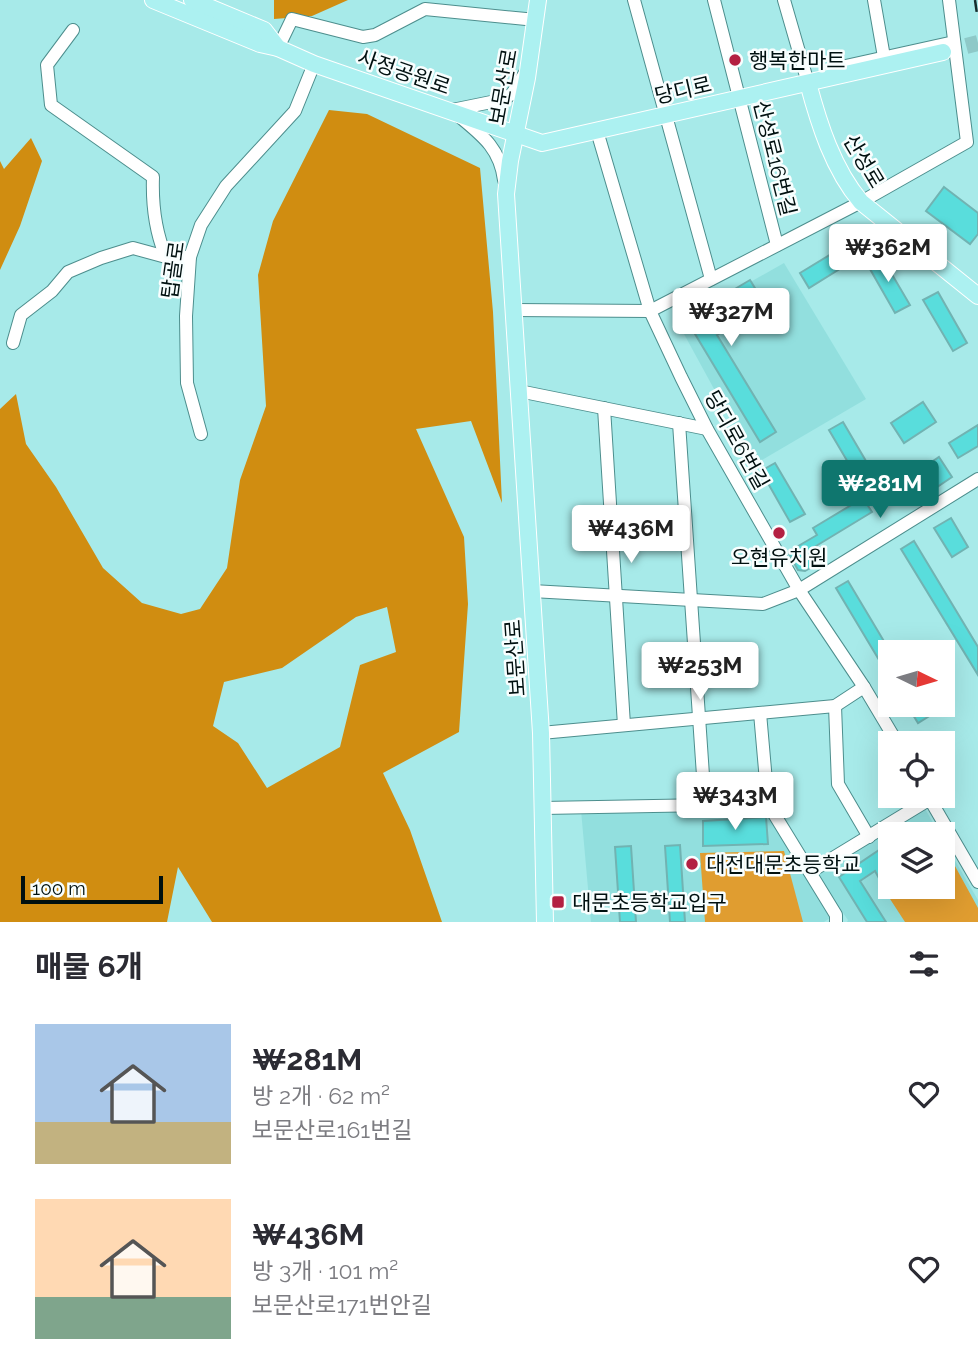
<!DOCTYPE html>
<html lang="ko">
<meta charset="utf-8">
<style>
body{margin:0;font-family:Raleway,"Noto Sans KR",sans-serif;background:#f7f7f7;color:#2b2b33;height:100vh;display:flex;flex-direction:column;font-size:26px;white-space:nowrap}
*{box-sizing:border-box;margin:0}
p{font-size:23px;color:#7c7c81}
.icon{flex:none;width:38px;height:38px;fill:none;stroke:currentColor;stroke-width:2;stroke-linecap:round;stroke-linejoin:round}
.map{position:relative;height:922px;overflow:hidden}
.panel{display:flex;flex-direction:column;background:#fff;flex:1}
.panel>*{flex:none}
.needle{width:46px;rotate:95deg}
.controls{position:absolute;left:878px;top:640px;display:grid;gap:14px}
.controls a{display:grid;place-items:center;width:77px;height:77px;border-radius:0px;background:#fff;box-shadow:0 7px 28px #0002;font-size:35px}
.scale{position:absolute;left:21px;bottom:18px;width:142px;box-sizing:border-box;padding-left:7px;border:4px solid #001010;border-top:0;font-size:19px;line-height:24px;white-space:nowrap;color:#001010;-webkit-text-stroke:5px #f8fefe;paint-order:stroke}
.price{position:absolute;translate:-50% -60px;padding:0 16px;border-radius:7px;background:#fff;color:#222;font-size:23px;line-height:46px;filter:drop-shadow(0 2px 4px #0008)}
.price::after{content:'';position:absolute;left:50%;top:42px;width:21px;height:16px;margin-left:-10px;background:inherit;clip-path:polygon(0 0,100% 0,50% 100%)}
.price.selected{background:#0f766e;color:#fff}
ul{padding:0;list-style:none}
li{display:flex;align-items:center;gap:21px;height:175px;padding:0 35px}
li span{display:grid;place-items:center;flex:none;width:196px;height:140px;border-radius:0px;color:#555}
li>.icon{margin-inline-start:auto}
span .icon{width:84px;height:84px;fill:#fffc;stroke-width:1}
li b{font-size:30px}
h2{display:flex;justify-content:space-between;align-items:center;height:84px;padding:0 35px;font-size:30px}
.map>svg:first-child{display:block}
.built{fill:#92dfde}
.green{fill:#e09d30}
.forest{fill:#d08d11;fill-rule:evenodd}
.building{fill:#59dddc;stroke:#71b3b2;stroke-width:2}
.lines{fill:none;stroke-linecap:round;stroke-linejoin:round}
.major-tunnel{stroke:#8ec9c8;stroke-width:16;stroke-dasharray:16 8;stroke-linecap:butt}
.minor-casing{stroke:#4d8e8d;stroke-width:14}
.major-casing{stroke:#fff;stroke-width:18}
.minor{stroke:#fff;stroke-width:12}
.major{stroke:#acf1f1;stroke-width:16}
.rail{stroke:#162d2d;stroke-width:2.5;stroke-dasharray:12 12;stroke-linecap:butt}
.poi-dot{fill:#b32042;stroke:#f8fefe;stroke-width:2.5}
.labels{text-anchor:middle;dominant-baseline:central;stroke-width:5;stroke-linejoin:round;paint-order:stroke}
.poi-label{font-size:21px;fill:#001010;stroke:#f8fefe;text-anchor:start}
.street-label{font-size:21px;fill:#001010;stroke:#f8fefe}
</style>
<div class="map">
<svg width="978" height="922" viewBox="0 0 978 922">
<rect width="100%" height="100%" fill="#a7eae9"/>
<!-- built -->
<g class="built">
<polygon points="784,263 866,399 755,464 678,323"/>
<polygon points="924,807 940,835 891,835 891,887 943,887 943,840 978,900 978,922 847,922 848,920 816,874"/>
<polygon points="767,809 830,918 824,922 591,922 581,810"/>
</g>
<!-- green -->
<g class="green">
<polygon points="944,846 978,908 978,922 905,922 879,882 891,876 891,887 943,887"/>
<polygon points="784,851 803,922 705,922 700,853"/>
</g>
<!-- forest -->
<g class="forest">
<polygon points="274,0 348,0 312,16 274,19"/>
<path d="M329 110 367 114 480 168 493 312 502 503 471 421 416 429 464 537 468 604 459 732 383 773 410 830 442 922H212L178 867 167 922H0V409L16 394 26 444 56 487 103 568 142 603 181 614 200 609 227 568 240 480 266 406 258 275 273 221ZM387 607 396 652 360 665 340 747 267 788 238 743 213 726 224 682 282 668 356 617Z"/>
<polygon points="31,138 42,161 20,226 0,270 0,161 4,169"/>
</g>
<!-- building -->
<g class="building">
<polygon points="944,187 978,213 978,234 970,244 926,211"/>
<polygon points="851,242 859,257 809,288 800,273"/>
<polygon points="880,254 910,305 895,313 866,262"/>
<polygon points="750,280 766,306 717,335 776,432 760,442 683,314 698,305 701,309"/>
<polygon points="938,292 967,343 953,351 923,300"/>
<polygon points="923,402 936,422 904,443 891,423"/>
<polygon points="843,422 873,473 859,481 829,430"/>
<polygon points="978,425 978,446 958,458 949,443"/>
<polygon points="939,457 952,477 924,496 910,477"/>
<polygon points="775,463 805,514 790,522 761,471"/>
<polygon points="863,498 872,512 816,546 824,560 805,571 798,570 788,552 817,535 813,528"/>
<polygon points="951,518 968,547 952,557 934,528"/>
<polygon points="914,541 978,647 978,675 901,549"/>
<polygon points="848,581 891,653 891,680 836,588"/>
<polygon points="907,705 924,705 931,715 918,723"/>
<polygon points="766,817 768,844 703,846 703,821"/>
<polygon points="891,842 891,873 880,880 875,871 860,881 886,922 867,922 839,877"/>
<polygon points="680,845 685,922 670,922 665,846"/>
<polygon points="631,846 636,922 620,922 615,847"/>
</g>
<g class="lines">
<!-- major-tunnel -->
<polyline class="major-tunnel" points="943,52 978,43"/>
<!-- minor casing -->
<g class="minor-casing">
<g id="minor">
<polyline points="634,0 711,279"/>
<polyline points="714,0 777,245"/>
<polyline points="784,0 808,83"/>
<polyline points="874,0 884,57"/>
<path d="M73 30 47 65 51 105 153 177C152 205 155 231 166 257"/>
<polyline points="278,48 292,19 363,37 375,35 425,9 536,20"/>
<polyline points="829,78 841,67 954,42"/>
<polyline points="452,110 501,100 512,94 525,73"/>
<path d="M460 117C483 136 500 149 504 180"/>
<polyline points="597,131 650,311 681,377 707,429 799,590 864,687 898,744"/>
<polyline points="514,310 650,311 861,202 967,142 949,0"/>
<polyline points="13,343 21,315 52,291 68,272 101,258 133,248 166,257 190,257"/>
<polyline points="519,391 707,429"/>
<polyline points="604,408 624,725"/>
<polyline points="679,423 705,805"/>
<polyline points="201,434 187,383 186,316 190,257 201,225 226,186 295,111 314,64"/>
<polyline points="532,591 763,604 799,590 978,479"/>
<polyline points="835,706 838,784 869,837"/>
<polyline points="760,713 768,804 836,915 836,922"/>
<polyline points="541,733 835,706 864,687"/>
<polyline points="928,796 978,882"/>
<polyline points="543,808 768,804"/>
<polyline points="810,872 930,799"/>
</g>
</g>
<!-- major casing -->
<g class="major-casing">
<g id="major">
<polyline points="153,0 260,44 278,48 314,64 542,143 943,52"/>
<polyline points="192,0 264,30 278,48"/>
<polyline points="538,0 527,78 510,161 506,194 541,733 545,922"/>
<path d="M808 83C819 124 833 169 861 202L978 296"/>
</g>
</g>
<!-- minor -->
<use href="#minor" class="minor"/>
<!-- major -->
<use href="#major" class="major"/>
<!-- rail -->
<polyline class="rail" points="975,0 978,21"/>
</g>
<!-- markers -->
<g class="poi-dot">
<circle cx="735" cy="60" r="7"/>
<circle cx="779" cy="533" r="7"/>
<circle cx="692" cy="864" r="7"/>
<rect x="551" y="895" width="14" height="14" rx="3.5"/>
</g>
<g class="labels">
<!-- poi labels -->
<g class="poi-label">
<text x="749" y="60">행복한마트</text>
<text x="779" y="557" text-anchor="middle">오현유치원</text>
<text x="706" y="864">대전대문초등학교</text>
<text x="572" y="902">대문초등학교입구</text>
</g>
<!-- street labels -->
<g class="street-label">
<text transform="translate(404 72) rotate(19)">사정공원로</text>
<text transform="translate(503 87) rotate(-80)">보문산로</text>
<text transform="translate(683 90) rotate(-13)">당디로</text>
<text transform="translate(775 158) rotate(76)">산성로16번길</text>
<text transform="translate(864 161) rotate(59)">산성로</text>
<text transform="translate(173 270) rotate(-82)">탑골로</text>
<text transform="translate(737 440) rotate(61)">당디로6번길</text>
<text transform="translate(515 658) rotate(-94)">보문산로</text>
</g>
</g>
</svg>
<div class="controls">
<a><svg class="needle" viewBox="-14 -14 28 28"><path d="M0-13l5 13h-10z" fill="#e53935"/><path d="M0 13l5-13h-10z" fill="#7c7c81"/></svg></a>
<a><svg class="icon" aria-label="locate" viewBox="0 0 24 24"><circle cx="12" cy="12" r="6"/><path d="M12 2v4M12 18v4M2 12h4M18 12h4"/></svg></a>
<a><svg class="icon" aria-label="layers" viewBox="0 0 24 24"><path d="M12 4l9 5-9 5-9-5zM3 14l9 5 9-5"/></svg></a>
</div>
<div class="scale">100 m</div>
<b class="price" style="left:888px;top:284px">₩362M</b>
<b class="price" style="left:731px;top:348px">₩327M</b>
<b class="price selected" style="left:880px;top:520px">₩281M</b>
<b class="price" style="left:631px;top:565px">₩436M</b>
<b class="price" style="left:700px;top:702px">₩253M</b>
<b class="price" style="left:735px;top:832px">₩343M</b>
</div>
<section class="panel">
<h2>매물 6개<svg class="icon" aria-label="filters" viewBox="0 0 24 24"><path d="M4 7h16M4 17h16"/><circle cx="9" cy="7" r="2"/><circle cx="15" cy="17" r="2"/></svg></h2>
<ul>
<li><span style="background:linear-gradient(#a9c7e8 70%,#c2b280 0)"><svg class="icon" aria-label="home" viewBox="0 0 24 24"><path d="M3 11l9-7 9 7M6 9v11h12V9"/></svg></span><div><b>₩281M</b><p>방 2개 · 62 m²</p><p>보문산로161번길</p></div><svg class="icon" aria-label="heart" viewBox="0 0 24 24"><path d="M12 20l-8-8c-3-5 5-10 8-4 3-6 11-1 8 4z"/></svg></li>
<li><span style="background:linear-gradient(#ffd9b3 70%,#7fa58c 0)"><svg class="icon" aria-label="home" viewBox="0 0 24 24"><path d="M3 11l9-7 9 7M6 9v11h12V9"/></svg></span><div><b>₩436M</b><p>방 3개 · 101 m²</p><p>보문산로171번안길</p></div><svg class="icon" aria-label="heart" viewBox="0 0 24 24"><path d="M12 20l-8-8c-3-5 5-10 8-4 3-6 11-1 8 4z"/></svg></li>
</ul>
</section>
